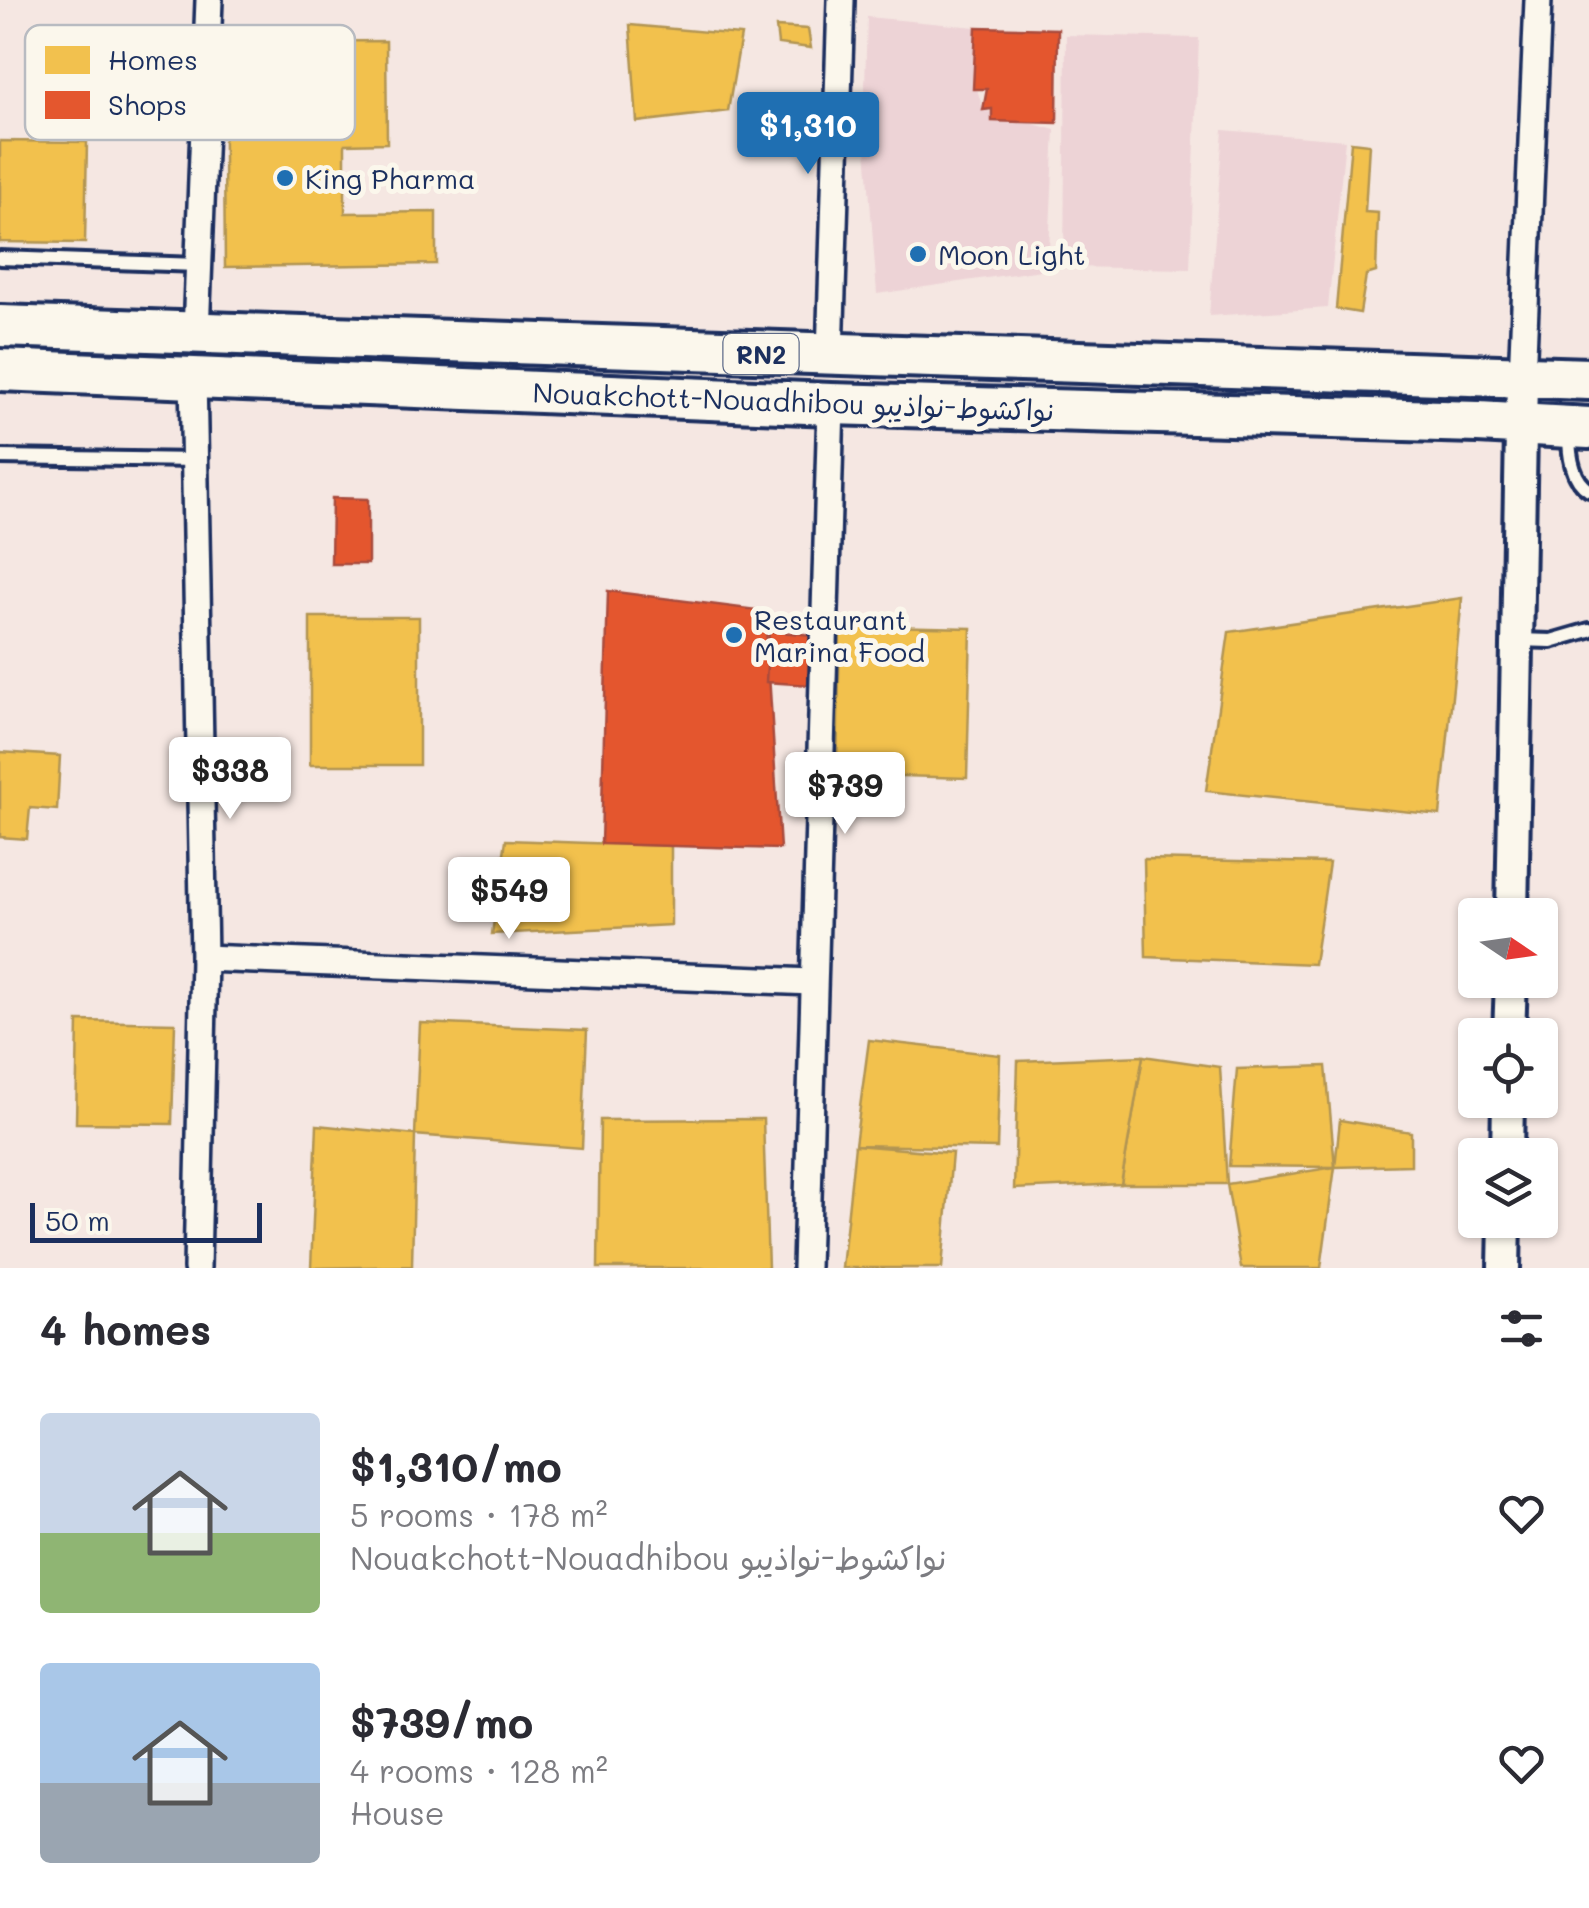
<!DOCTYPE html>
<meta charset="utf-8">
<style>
body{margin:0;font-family:Mali,"Playpen Sans Arabic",sans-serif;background:#f2f2f3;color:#2b2b33;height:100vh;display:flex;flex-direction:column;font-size:38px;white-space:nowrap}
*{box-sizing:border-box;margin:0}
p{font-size:32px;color:#7c7c81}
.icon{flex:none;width:55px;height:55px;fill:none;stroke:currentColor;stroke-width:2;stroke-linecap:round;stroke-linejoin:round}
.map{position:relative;height:1268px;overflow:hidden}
.panel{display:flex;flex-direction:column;background:#fff;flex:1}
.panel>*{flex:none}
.needle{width:65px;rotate:103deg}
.controls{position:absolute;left:1458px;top:898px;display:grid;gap:20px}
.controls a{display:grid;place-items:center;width:100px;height:100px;border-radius:10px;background:#fff;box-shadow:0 2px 8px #0004;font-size:50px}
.scale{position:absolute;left:30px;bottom:25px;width:232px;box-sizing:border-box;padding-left:10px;border:5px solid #1b2f5e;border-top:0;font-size:28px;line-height:35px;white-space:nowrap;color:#1b2f5e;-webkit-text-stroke:8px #fbf7ec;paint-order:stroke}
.price{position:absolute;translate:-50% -85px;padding:0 22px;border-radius:10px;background:#fff;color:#222;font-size:32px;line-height:65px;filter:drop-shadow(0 2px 5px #0008)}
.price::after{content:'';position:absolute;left:50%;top:60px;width:30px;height:22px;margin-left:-15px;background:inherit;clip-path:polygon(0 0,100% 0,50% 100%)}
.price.on{background:#1f6fb2;color:#fff}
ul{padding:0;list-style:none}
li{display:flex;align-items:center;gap:30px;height:250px;padding:0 40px}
li span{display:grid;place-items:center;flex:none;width:280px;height:200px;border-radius:10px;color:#555}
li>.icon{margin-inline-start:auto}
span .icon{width:120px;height:120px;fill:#fffc;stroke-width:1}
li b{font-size:42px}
h2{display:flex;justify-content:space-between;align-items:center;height:120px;padding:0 40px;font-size:42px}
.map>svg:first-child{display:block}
.built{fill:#edd3d6}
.homes{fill:#f2c14e;stroke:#b29553;stroke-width:2.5}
.shops{fill:#e4572e;stroke:#a84b3c;stroke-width:2.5}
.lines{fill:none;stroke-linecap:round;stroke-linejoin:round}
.service-casing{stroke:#1b2f5e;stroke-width:20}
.minor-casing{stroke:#1b2f5e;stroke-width:32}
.tertiary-casing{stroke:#1b2f5e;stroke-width:38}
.trunk-casing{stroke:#1b2f5e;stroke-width:48}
.service{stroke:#fbf7ec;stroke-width:12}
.minor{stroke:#fbf7ec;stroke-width:25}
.tertiary{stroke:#fbf7ec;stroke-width:30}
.trunk{stroke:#fbf7ec;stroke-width:40}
.poi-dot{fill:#1f6fb2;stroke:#fbf7ec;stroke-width:4}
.labels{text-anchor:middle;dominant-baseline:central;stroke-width:10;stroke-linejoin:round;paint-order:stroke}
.shield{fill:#fbf7ec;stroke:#5e6b89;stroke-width:2.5}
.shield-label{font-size:25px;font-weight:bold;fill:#1b2f5e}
.poi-label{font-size:28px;fill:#1b2f5e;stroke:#fbf7ec;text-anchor:start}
.street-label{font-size:28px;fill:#1b2f5e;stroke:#fbf7ec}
.key{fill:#fbf7ec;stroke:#b8bbc1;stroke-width:2.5}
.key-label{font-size:28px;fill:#1b2f5e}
</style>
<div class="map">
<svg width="1589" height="1268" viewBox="0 0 1589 1268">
<rect width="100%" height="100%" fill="#f5e7e2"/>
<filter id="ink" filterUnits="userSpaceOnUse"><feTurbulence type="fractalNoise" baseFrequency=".01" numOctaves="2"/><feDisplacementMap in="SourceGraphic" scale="20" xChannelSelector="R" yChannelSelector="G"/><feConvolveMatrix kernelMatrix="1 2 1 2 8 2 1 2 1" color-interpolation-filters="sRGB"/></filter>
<g filter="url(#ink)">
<!-- built -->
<g class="built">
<polygon points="867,17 976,27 974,78 983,110 1055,130 1048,269 877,294 864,121"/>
<polygon points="1066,35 1199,38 1190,269 1064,267"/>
<polygon points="1223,130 1345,140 1328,308 1209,316"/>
</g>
<!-- homes -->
<g class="homes">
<polygon points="630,25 741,35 728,111 637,122"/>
<polygon points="776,27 808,29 811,48 778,44"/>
<polygon points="386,41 387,143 345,144 345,213 436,212 436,264 225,267 223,42"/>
<polygon points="810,103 809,122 774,120 774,104"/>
<polygon points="0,141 87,142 85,243 0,242"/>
<polygon points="1351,142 1369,144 1365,212 1378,213 1376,272 1366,275 1360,313 1336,309"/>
<polygon points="1462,598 1440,815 1206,791 1229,632"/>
<rect x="310" y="617" width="109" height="148"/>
<polygon points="840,625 971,628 967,778 837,774"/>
<polygon points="0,752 60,756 57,810 30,808 27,839 0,837"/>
<polygon points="506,840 671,846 671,925 492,934"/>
<polygon points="1144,859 1329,863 1314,964 1146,957"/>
<polygon points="78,1021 175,1023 172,1124 76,1123"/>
<polygon points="420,1023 587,1030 582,1148 415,1135"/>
<polygon points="869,1040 1000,1055 997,1148 855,1145"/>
<polygon points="1143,1056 1220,1067 1227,1184 1121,1184"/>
<polygon points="1143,1056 1121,1184 1014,1189 1018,1061"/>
<polygon points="1326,1066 1335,1167 1229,1166 1237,1069"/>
<polygon points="763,1119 768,1268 598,1268 600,1120"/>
<polygon points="1340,1120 1411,1132 1411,1165 1335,1167"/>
<polygon points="317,1125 415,1135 412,1266 311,1268"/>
<polygon points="855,1145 952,1153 942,1268 842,1268"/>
<polygon points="1335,1167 1321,1268 1241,1268 1227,1184"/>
</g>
<!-- shops -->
<g class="shops">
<polygon points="976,27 1058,29 1057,123 992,121 992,109 983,110 987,89 973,89"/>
<polygon points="332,498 368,499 368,564 331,564"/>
<polygon points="608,591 765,611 780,849 601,844"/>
<polygon points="769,631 812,635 810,685 766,682"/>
</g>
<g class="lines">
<!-- service casing -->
<g class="service-casing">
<g id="service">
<polyline points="0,258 198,265"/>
<path d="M1569 434C1569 453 1571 479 1589 490"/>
<polyline points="0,457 197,460"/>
<polyline points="1518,640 1551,641 1589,630"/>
</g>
</g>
<!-- minor casing -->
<g class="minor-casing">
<g id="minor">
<polyline points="196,333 209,0"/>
<polyline points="830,356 841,0"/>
<polyline points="193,376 204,958 197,1268"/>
<polyline points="1522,378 1538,0"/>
<polyline points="204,958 812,982"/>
<polyline points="806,1268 831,404"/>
</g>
</g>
<!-- tertiary casing -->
<g class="tertiary-casing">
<g id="tertiary">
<polyline points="1512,915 1522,378"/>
<polyline points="1509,1035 1511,980"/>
<polyline points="1507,1155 1508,1100"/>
<polyline points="1504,1268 1505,1220"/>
</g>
</g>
<!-- trunk casing -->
<g class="trunk-casing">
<g id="trunk">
<polyline points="0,326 1589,379"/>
<polyline points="0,370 831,404 1478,422 1589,428"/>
</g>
</g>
<!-- service -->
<use href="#service" class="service"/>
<!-- minor -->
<use href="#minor" class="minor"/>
<!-- tertiary -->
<use href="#tertiary" class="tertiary"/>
<!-- trunk -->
<use href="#trunk" class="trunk"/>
</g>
</g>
<!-- markers -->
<g class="poi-dot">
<circle cx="285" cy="178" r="10"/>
<circle cx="918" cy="254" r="10"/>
<circle cx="734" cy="635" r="10"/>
</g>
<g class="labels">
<!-- shield labels -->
<rect class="shield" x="723.5" y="334" width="75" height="40" rx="8"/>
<g class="shield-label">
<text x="761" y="354">RN2</text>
</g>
<!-- poi labels -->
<g class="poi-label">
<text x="305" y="178">King Pharma</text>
<text x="938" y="254">Moon Light</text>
<text x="754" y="619">Restaurant<tspan x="754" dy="32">Marina Food</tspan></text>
</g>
<!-- street labels -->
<g class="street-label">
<text transform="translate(794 401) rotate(2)">Nouakchott-Nouadhibou نواكشوط-نواذيبو</text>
</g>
</g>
<!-- legend -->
<rect x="25" y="25" width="330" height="115" rx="15" class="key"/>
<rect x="45" y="46" width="45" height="28" fill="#f2c14e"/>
<rect x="45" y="91" width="45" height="28" fill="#e4572e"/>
<g class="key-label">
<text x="108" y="70">Homes</text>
<text x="108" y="115">Shops</text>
</g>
</svg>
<div class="controls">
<a><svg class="needle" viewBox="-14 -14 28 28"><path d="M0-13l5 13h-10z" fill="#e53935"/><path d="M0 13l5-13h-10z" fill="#7c7c81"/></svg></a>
<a><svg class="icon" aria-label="locate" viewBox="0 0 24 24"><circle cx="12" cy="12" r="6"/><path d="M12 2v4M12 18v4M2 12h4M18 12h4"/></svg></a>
<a><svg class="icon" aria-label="layers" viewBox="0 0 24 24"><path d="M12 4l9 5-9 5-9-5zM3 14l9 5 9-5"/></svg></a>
</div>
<div class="scale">50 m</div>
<b class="price on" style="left:808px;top:177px">$1,310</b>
<b class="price" style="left:230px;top:822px">$338</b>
<b class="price" style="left:845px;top:837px">$739</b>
<b class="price" style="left:509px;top:942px">$549</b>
</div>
<section class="panel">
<h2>4 homes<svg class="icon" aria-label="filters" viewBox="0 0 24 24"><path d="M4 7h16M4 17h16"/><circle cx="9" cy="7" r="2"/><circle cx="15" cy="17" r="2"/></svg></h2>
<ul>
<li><span style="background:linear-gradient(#c9d6e8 60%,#8fb573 0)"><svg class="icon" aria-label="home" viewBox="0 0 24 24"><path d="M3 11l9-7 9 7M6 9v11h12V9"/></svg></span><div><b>$1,310/mo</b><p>5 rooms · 178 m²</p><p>Nouakchott-Nouadhibou نواكشوط-نواذيبو</p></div><svg class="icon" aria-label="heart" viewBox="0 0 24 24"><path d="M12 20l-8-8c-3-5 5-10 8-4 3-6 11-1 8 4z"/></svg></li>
<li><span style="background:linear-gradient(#a9c7e8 60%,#9aa5b1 0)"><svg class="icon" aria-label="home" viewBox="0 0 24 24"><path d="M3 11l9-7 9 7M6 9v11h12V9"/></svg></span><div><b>$739/mo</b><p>4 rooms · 128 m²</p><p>House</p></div><svg class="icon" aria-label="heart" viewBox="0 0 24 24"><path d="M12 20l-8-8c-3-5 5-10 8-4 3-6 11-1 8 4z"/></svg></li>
</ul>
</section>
